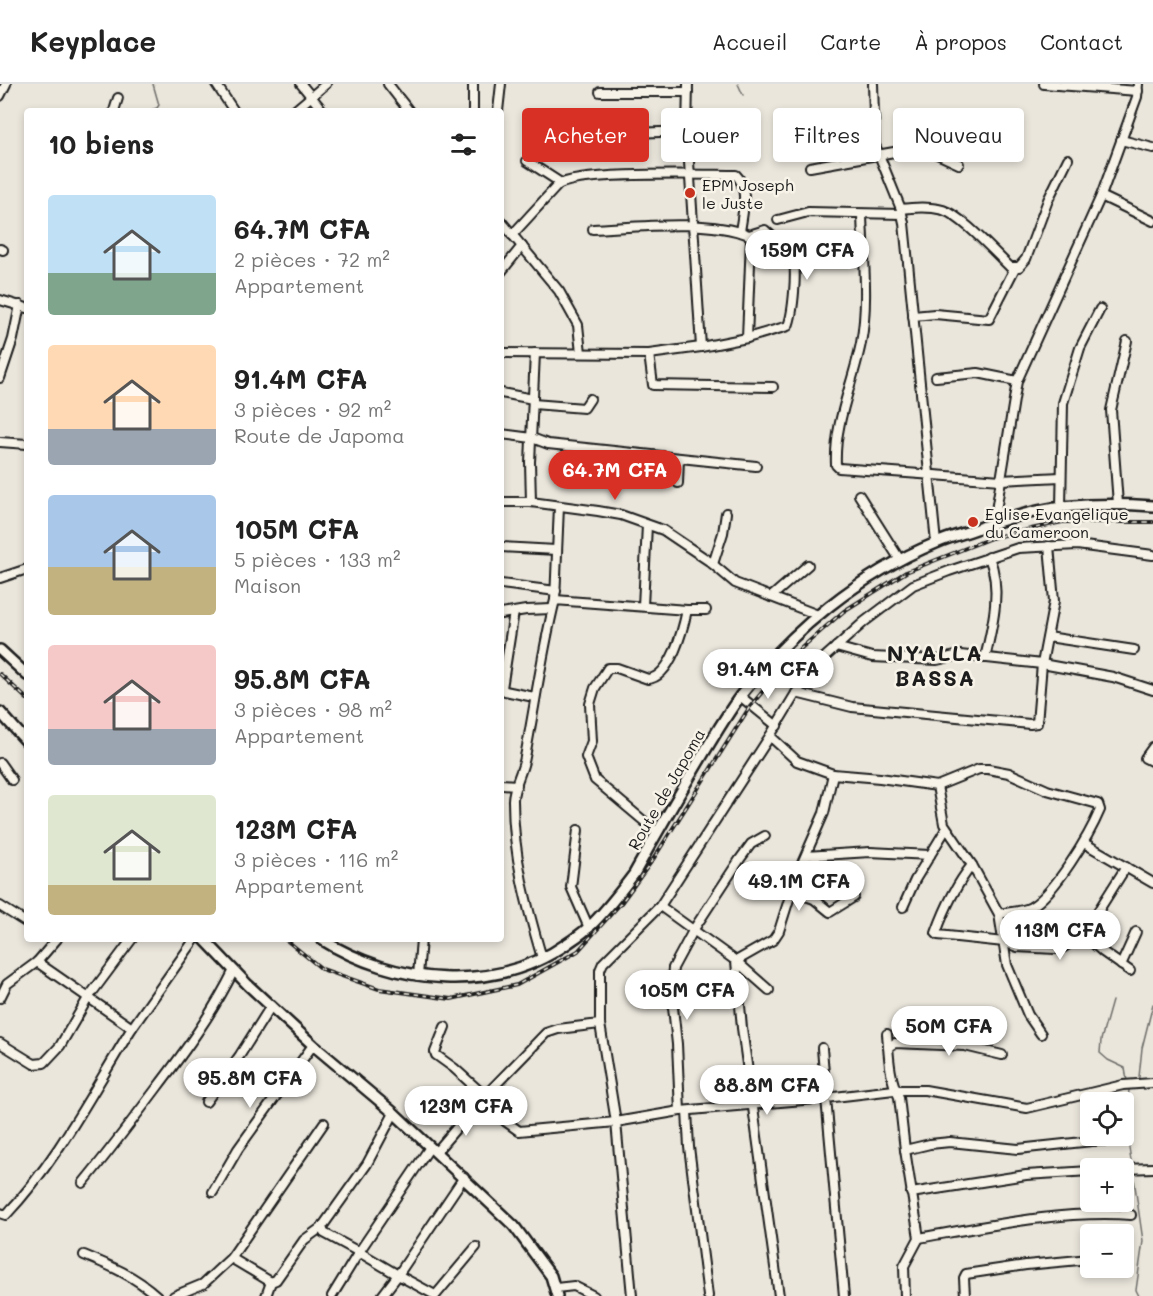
<!DOCTYPE html>
<html lang="fr">
<meta charset="utf-8">
<style>
body{margin:0;font-family:Mali,sans-serif;background:#f2f2f2;color:#222;height:100vh;display:flex;flex-direction:column;font-size:22px;white-space:nowrap}
*{box-sizing:border-box;margin:0}
p{font-size:20px;color:#767676}
.icon{flex:none;width:33px;height:33px;fill:none;stroke:currentColor;stroke-width:2;stroke-linecap:round;stroke-linejoin:round}
.map{position:relative;flex:1;overflow:hidden}
.details{position:absolute;left:24px;top:24px;width:480px;height:834px;display:flex;flex-direction:column;background:#fff;border-radius:6px;box-shadow:0 3px 9px #0003}
.details>*{flex:none}
.guide{position:absolute;left:522px;top:24px;width:540px;height:54px;display:flex;gap:12px}
.controls{position:absolute;left:1080px;top:1008px;display:grid;gap:12px}
.controls a{display:grid;place-items:center;width:54px;height:54px;border-radius:6px;background:#fff;box-shadow:0 3px 9px #0003;font-size:30px}
.price{position:absolute;translate:-50% -51px;padding:0 14px;border-radius:21px;background:#fff;color:#222;font-size:20px;line-height:39px;filter:drop-shadow(0 2px 3px #0008)}
.price::after{content:'';position:absolute;left:50%;top:36px;width:18px;height:14px;margin-left:-9px;background:inherit;clip-path:polygon(0 0,100% 0,50% 100%)}
.price.on{background:#d93025;color:#fff}
ul{padding:0;list-style:none}
li{display:flex;align-items:center;gap:18px;height:150px;padding:0 24px}
li span{display:grid;place-items:center;flex:none;width:168px;height:120px;border-radius:6px;color:#555}
li>.icon{margin-inline-start:auto}
span .icon{width:72px;height:72px;fill:#fffc;stroke-width:1}
li b{font-size:26px}
h2{display:flex;justify-content:space-between;align-items:center;height:72px;padding:0 24px;font-size:26px}
.chip{padding:0 21px;border-radius:6px;background:#fff;box-shadow:0 3px 9px #0003;font-size:21px;line-height:54px}
.chip.on{background:#d93025;color:#fff}
header{display:flex;align-items:center;gap:36px;box-sizing:border-box;height:84px;padding:0 30px;background:#fff;border-bottom:2px solid #e0e0e0}
header strong{font-size:28px}
nav{display:flex;gap:33px;margin-inline-start:auto;font-size:21px}
.map>svg:first-child{display:block}
.lines{fill:none;stroke-linecap:round;stroke-linejoin:round}
.stream{stroke:#6d6c68;stroke-width:1.5}
.minor-casing{stroke:#1c1c1c;stroke-width:12}
.major-casing{stroke:#1c1c1c;stroke-width:14}
.minor{stroke:#f7f3e8;stroke-width:8}
.major{stroke:#f7f3e8;stroke-width:9}
.rail-casing{stroke:#1c1c1c;stroke-width:4}
.rail{stroke:#f7f3e8;stroke-width:1.5;stroke-dasharray:4.5;stroke-linecap:butt}
.poi-dot{fill:#c8321e;stroke:#f7f3e8;stroke-width:2}
.labels{text-anchor:middle;dominant-baseline:central;stroke-width:5;stroke-linejoin:round;paint-order:stroke}
.poi-label{font-size:16px;fill:#1c1c1c;stroke:#f7f3e8;text-anchor:start}
.street-label{font-size:16px;fill:#1c1c1c;stroke:#f7f3e8}
.district-label{font-size:22px;font-weight:bold;letter-spacing:1.5px;fill:#1c1c1c;stroke:#f7f3e8}
</style>
<header>
<strong>Keyplace</strong>
<nav><a>Accueil</a><a>Carte</a><a>À propos</a><a>Contact</a></nav>
</header>
<div class="map">
<svg width="1153" height="1212" viewBox="0 0 1153 1212">
<rect width="100%" height="100%" fill="#eae6dc"/>
<filter id="ink" filterUnits="userSpaceOnUse"><feTurbulence type="fractalNoise" baseFrequency=".0167" numOctaves="2"/><feDisplacementMap in="SourceGraphic" scale="12" xChannelSelector="R" yChannelSelector="G"/><feConvolveMatrix kernelMatrix="1 2 1 2 8 2 1 2 1" color-interpolation-filters="sRGB"/></filter>
<g filter="url(#ink)">
<g class="lines">
<!-- stream -->
<g class="stream">
<polyline points="738,0 743,11"/>
<polyline points="148,27 157,24 159,21 153,0"/>
<polyline points="1112,917 1101,956 1100,969 1108,976 1125,984 1127,997"/>
<polyline points="1137,998 1139,993 1142,964 1153,920"/>
<polyline points="1129,1004 1127,1051 1132,1083"/>
<polyline points="1133,1088 1143,1157 1136,1206 1139,1212"/>
</g>
<!-- minor casing -->
<g class="minor-casing">
<g id="minor">
<polyline points="216,0 234,27"/>
<polyline points="301,0 323,27"/>
<polyline points="388,0 409,27"/>
<polyline points="473,0 473,27"/>
<polyline points="873,0 875,61 901,125 904,139 936,459"/>
<polyline points="1044,0 1138,7"/>
<polyline points="600,8 688,8"/>
<polyline points="0,12 6,0"/>
<polyline points="114,27 118,14"/>
<polyline points="294,27 326,0"/>
<polyline points="498,27 501,0"/>
<polyline points="580,51 687,47"/>
<polyline points="1121,56 1153,64"/>
<polyline points="527,77 561,99"/>
<polyline points="810,83 922,63 959,80"/>
<polyline points="1101,112 1153,137"/>
<path d="M901 125C915 123 928 122 943 126 962 132 994 168 1010 183H1019L1026 175 1048 116 1068 75"/>
<path d="M862 130C863 172 869 217 861 259 853 300 834 338 836 381L839 384 1001 396 1061 393"/>
<polyline points="778,136 808,128 902,130"/>
<polyline points="501,137 559,207 578,241 581,269"/>
<path d="M593 145C639 143 705 135 749 151L751 155 747 254 701 263"/>
<path d="M512 151 558 101C579 87 704 91 736 91 750 104 742 131 740 148"/>
<polyline points="0,165 3,166"/>
<polyline points="501,188 522,162"/>
<polyline points="0,216 27,224"/>
<polyline points="913,232 935,230 989,235 1015,184"/>
<path d="M747 254 788 242C793 230 798 183 792 172 787 163 773 154 765 146L749 151"/>
<polyline points="501,269 649,270 701,263 687,47 688,0"/>
<polyline points="649,270 653,301 773,303"/>
<polyline points="936,293 978,289 1017,297"/>
<polyline points="0,294 13,255 20,221"/>
<polyline points="501,309 533,315"/>
<polyline points="533,320 584,324 590,315"/>
<polyline points="501,350 532,354 548,360 756,382"/>
<polyline points="0,358 27,360"/>
<polyline points="678,399 679,374"/>
<polyline points="859,411 900,476"/>
<polyline points="501,418 531,418 598,427 621,431 663,446 709,477 735,499 818,531"/>
<polyline points="531,418 530,378 535,269"/>
<polyline points="1118,420 1111,326 1127,257"/>
<polyline points="1061,423 1063,319 1080,264 1100,225"/>
<polyline points="994,439 1017,297 1101,112 1137,13 1138,0"/>
<polyline points="501,463 556,466"/>
<polyline points="713,480 723,449 726,429"/>
<polyline points="0,494 27,485"/>
<polyline points="501,500 556,507"/>
<polyline points="771,513 808,481"/>
<polyline points="555,516 559,422"/>
<polyline points="643,522 647,441"/>
<polyline points="514,528 502,604 505,607 534,613"/>
<polyline points="501,530 526,526 552,525"/>
<polyline points="1048,553 1134,566"/>
<polyline points="836,563 872,573 937,576 960,571 1042,580 1113,593 1153,606"/>
<path d="M985 574C993 540 1002 505 989 473"/>
<polyline points="796,609 852,623 1030,640 1037,639 1042,580 1054,517 1049,462"/>
<polyline points="740,612 777,642"/>
<polyline points="1153,663 1145,674 1153,678"/>
<polyline points="0,679 12,696"/>
<polyline points="833,690 797,677 770,652 796,609 824,574 864,538 913,501 949,487 1018,464 1077,461 1153,471"/>
<polyline points="501,700 517,701"/>
<path d="M937 702 979 685H988L1009 689 1047 706 1098 720 1100 726C1089 752 1055 809 1031 823 1021 828 1009 828 999 830"/>
<polyline points="578,746 571,803 589,844"/>
<path d="M657 748 595 696 586 673 592 657 590 620 595 604 608 584H617L648 595C671 593 683 545 687 526"/>
<polyline points="1084,759 1153,799"/>
<polyline points="806,772 870,768 930,771"/>
<path d="M972 781C955 802 945 824 936 849L938 851 1004 858 1017 863 1056 865 1064 863 1083 850 1090 840 1126 783"/>
<polyline points="792,807 814,815 830,828 854,813"/>
<polyline points="0,822 27,839"/>
<polyline points="660,822 736,877 742,944 779,1212"/>
<polyline points="903,823 915,796 946,745"/>
<polyline points="1083,850 1103,868 1130,887"/>
<path d="M542 874C527 823 513 771 513 717 512 705 523 687 525 673 535 621 542 568 555 516L687 526H706"/>
<polyline points="37,878 132,944 195,855"/>
<polyline points="1121,881 1136,848"/>
<polyline points="418,892 421,855"/>
<polyline points="769,906 736,877 773,856 779,847 796,793 824,729 833,690 880,694 937,702 944,740 972,781 999,830 1007,881 1028,931 1041,950"/>
<polyline points="0,914 7,900 37,878 57,855"/>
<polyline points="445,943 435,968 436,971 454,984 486,1013 505,1037 519,1047 616,1038 680,1027 826,1014 844,1212"/>
<path d="M887 950C889 972 889 994 899 1013L905 1066 919 1154 904 1182 905 1212"/>
<polyline points="0,959 34,980 44,979 60,962 88,914 132,855"/>
<polyline points="888,963 895,959 965,962 1002,971"/>
<polyline points="822,964 826,1014 894,1006 925,1006 1027,1024 1123,1001 1153,999"/>
<polyline points="206,1018 240,971 271,922"/>
<polyline points="680,1027 677,960 671,905 673,884 694,845 740,775 751,760 765,752"/>
<polyline points="687,1027 689,1063 708,1212"/>
<polyline points="394,1029 367,1080 322,1143 324,1149 359,1168 430,1063"/>
<polyline points="905,1066 930,1060 950,1058 1018,1065 1092,1057 1121,1056"/>
<polyline points="436,1068 476,1021 546,949 558,945 600,940"/>
<polyline points="1124,1085 1153,1084"/>
<path d="M83 1099C108 1069 132 1037 156 1005 185 967 213 929 234 886"/>
<polyline points="213,1108 238,1065 313,961"/>
<polyline points="911,1109 1026,1091 1090,1087"/>
<path d="M0 1129 6 1131C58 1076 92 1008 132 944"/>
<path d="M919 1154C987 1142 1063 1126 1131 1131"/>
<path d="M84 1171C111 1182 135 1192 157 1212"/>
<polyline points="231,1174 271,1198"/>
<polyline points="556,1204 574,1202 594,1212"/>
<polyline points="435,1211 398,1191 464,1093"/>
<polyline points="174,1212 203,1200 231,1174 324,1039"/>
<polyline points="266,1212 271,1198 276,1196 304,1156 322,1143"/>
<polyline points="332,1212 359,1168 398,1191 382,1212"/>
<polyline points="435,1212 476,1163"/>
<polyline points="632,1212 616,1038 600,940 600,886 603,879 660,822 770,652"/>
<polyline points="965,1212 964,1194 966,1190 1026,1181 1090,1175"/>
</g>
</g>
<!-- major casing -->
<g class="major-casing">
<g id="major">
<polyline points="0,566 27,591"/>
<polyline points="0,628 27,658"/>
<polyline points="204,855 248,901 313,961 394,1029 514,1142 551,1192 557,1212"/>
<path d="M321 855C394 901 495 911 568 859 575 854 583 849 590 842 606 827 620 808 634 790 654 754 674 719 695 684 710 659 724 634 741 611 792 546 860 490 936 459 950 453 965 449 979 444 1005 435 1035 426 1062 423 1092 420 1123 420 1153 422"/>
</g>
</g>
<!-- minor -->
<use href="#minor" class="minor"/>
<!-- major -->
<use href="#major" class="major"/>
<!-- rail casing -->
<g class="rail-casing">
<g id="rail">
<polyline points="0,590 27,615"/>
<polyline points="285,855 322,885 379,905 451,915 517,901 578,867 621,819 654,774 749,624 791,573 844,527 906,488 991,454 1062,438 1153,438"/>
</g>
</g>
<!-- rail -->
<use href="#rail" class="rail"/>
</g>
</g>
<!-- markers -->
<g class="poi-dot">
<circle cx="690" cy="109" r="6"/>
<circle cx="973" cy="438" r="6"/>
</g>
<g class="labels">
<!-- poi labels -->
<g class="poi-label">
<text x="702" y="100">EPM Joseph<tspan x="702" dy="18">le Juste</tspan></text>
<text x="985" y="429">Eglise Evangelique<tspan x="985" dy="18">du Cameroon</tspan></text>
</g>
<!-- street labels -->
<g class="street-label">
<text transform="translate(666 705) rotate(-60)">Route de Japoma</text>
</g>
<!-- district labels -->
<g class="district-label">
<text x="935" y="568">NYALLA<tspan x="935" dy="25">BASSA</tspan></text>
</g>
</g>
</svg>
<div class="controls">
<a><svg class="icon" aria-label="locate" viewBox="0 0 24 24"><circle cx="12" cy="12" r="6"/><path d="M12 2v4M12 18v4M2 12h4M18 12h4"/></svg></a>
<a>+</a>
<a>−</a>
</div>
<b class="price" style="left:807px;top:197px">159M CFA</b>
<b class="price on" style="left:615px;top:417px">64.7M CFA</b>
<b class="price" style="left:768px;top:616px">91.4M CFA</b>
<b class="price" style="left:799px;top:828px">49.1M CFA</b>
<b class="price" style="left:1060px;top:877px">113M CFA</b>
<b class="price" style="left:687px;top:937px">105M CFA</b>
<b class="price" style="left:949px;top:973px">50M CFA</b>
<b class="price" style="left:250px;top:1025px">95.8M CFA</b>
<b class="price" style="left:767px;top:1032px">88.8M CFA</b>
<b class="price" style="left:466px;top:1053px">123M CFA</b>
<div class="guide">
<a class="chip on">Acheter</a>
<a class="chip">Louer</a>
<a class="chip">Filtres</a>
<a class="chip">Nouveau</a>
</div>
<section class="details">
<h2>10 biens<svg class="icon" aria-label="filters" viewBox="0 0 24 24"><path d="M4 7h16M4 17h16"/><circle cx="9" cy="7" r="2"/><circle cx="15" cy="17" r="2"/></svg></h2>
<ul>
<li><span style="background:linear-gradient(#bfe0f5 65%,#7fa58c 0)"><svg class="icon" aria-label="home" viewBox="0 0 24 24"><path d="M3 11l9-7 9 7M6 9v11h12V9"/></svg></span><div><b>64.7M CFA</b><p>2 pièces · 72 m²</p><p>Appartement</p></div></li>
<li><span style="background:linear-gradient(#ffd9b3 70%,#9aa5b1 0)"><svg class="icon" aria-label="home" viewBox="0 0 24 24"><path d="M3 11l9-7 9 7M6 9v11h12V9"/></svg></span><div><b>91.4M CFA</b><p>3 pièces · 92 m²</p><p>Route de Japoma</p></div></li>
<li><span style="background:linear-gradient(#a9c7e8 60%,#c2b280 0)"><svg class="icon" aria-label="home" viewBox="0 0 24 24"><path d="M3 11l9-7 9 7M6 9v11h12V9"/></svg></span><div><b>105M CFA</b><p>5 pièces · 133 m²</p><p>Maison</p></div></li>
<li><span style="background:linear-gradient(#f6c9c9 70%,#9aa5b1 0)"><svg class="icon" aria-label="home" viewBox="0 0 24 24"><path d="M3 11l9-7 9 7M6 9v11h12V9"/></svg></span><div><b>95.8M CFA</b><p>3 pièces · 98 m²</p><p>Appartement</p></div></li>
<li><span style="background:linear-gradient(#dfe7d0 75%,#c2b280 0)"><svg class="icon" aria-label="home" viewBox="0 0 24 24"><path d="M3 11l9-7 9 7M6 9v11h12V9"/></svg></span><div><b>123M CFA</b><p>3 pièces · 116 m²</p><p>Appartement</p></div></li>
</ul>
</section>
</div>
